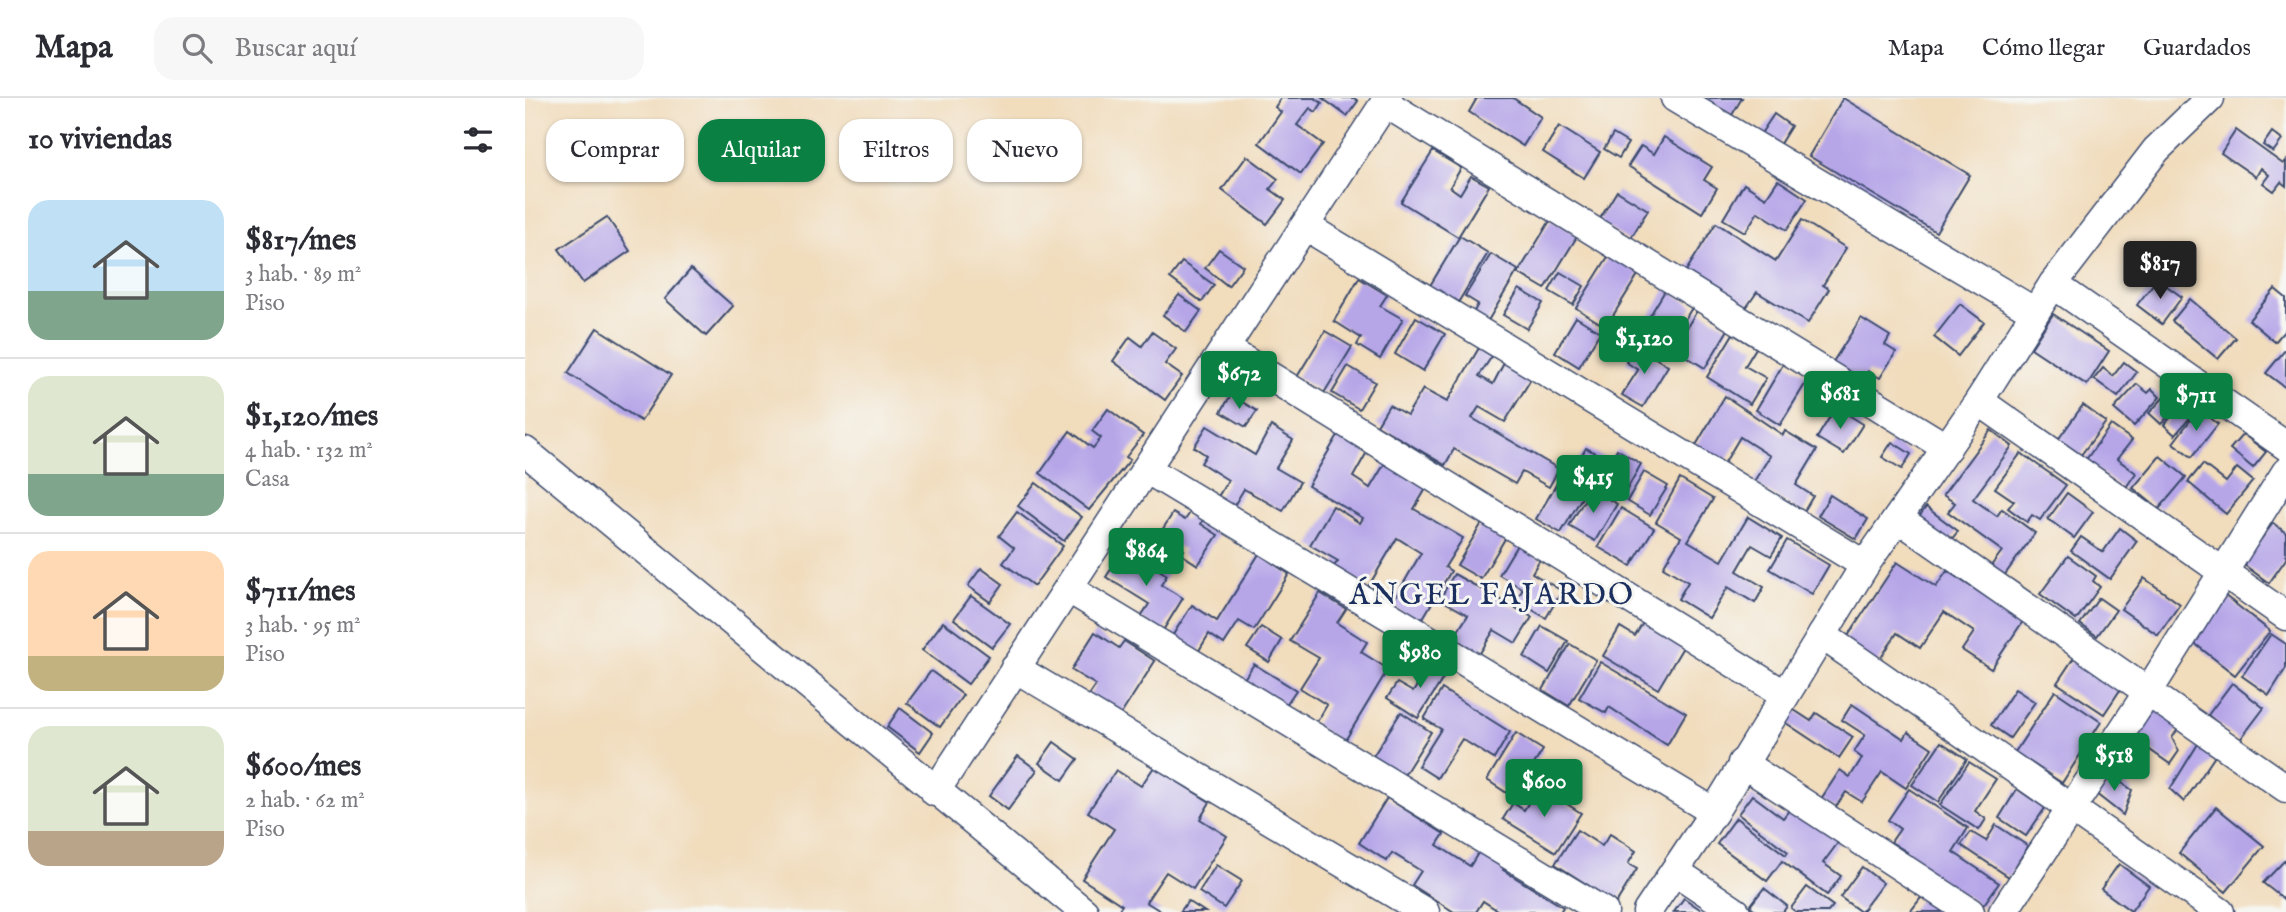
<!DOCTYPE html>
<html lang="es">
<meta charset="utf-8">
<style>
body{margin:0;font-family:"IM FELL English",serif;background:#f7f7f7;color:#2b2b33;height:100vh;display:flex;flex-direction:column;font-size:26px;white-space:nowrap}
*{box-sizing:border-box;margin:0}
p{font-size:23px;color:#7c7c81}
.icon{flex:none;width:38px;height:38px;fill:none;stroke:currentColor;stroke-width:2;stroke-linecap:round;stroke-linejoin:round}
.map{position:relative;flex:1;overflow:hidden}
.details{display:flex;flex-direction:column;background:#fff;width:525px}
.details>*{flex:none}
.banner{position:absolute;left:21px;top:21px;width:665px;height:63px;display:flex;gap:14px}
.price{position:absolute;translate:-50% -60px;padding:0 16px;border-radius:7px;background:#0b8043;color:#fff;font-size:23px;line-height:46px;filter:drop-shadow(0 2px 4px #0008)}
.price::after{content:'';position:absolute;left:50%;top:42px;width:21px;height:16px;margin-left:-10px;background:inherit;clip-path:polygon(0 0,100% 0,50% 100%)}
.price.current{background:#222;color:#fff}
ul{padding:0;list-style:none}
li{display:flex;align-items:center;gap:21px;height:175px;padding:0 28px}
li+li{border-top:2px solid #e1e1e2}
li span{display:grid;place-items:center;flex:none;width:196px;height:140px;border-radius:21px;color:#555}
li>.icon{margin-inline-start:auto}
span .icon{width:84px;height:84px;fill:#fffc;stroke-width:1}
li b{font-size:30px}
h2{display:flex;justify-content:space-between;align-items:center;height:84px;padding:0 28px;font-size:30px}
.chip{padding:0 24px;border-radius:21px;background:#fff;box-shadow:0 2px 5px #0004;font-size:24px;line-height:63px}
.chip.current{background:#0b8043;color:#fff}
header{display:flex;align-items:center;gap:42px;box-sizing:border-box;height:98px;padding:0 35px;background:#fff;border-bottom:2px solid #e1e1e2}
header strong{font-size:33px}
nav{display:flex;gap:38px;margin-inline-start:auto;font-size:24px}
.search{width:490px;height:63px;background:#f7f7f7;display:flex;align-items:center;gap:18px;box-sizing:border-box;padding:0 24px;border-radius:21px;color:#7c7c81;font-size:26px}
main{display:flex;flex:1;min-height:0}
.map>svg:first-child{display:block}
.building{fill:#b6a6e8}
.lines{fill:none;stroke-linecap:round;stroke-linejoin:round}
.street-casing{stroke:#3b496c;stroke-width:31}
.street{stroke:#fff;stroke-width:28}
.labels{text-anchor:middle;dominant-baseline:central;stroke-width:6;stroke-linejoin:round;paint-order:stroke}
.neighbourhood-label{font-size:30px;letter-spacing:2px;fill:#1b2f5e;stroke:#f6f6f2}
</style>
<header>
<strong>Mapa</strong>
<div class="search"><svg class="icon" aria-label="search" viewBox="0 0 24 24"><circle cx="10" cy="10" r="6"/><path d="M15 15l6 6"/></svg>Buscar aquí</div>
<nav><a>Mapa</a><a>Cómo llegar</a><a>Guardados</a></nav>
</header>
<main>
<section class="details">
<h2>10 viviendas<svg class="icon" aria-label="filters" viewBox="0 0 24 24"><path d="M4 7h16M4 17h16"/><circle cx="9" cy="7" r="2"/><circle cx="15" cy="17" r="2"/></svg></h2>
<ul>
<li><span style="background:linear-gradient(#bfe0f5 65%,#7fa58c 0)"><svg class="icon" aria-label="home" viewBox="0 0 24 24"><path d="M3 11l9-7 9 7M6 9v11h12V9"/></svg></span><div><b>$817/mes</b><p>3 hab. · 89 m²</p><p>Piso</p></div></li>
<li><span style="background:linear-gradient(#dfe7d0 70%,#7fa58c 0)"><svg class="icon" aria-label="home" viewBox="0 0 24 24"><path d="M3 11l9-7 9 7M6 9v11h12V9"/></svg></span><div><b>$1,120/mes</b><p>4 hab. · 132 m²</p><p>Casa</p></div></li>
<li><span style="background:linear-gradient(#ffd9b3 75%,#c2b280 0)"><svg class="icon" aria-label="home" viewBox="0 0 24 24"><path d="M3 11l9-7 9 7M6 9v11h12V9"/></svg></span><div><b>$711/mes</b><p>3 hab. · 95 m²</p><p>Piso</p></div></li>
<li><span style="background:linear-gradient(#dfe7d0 75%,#b9a48a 0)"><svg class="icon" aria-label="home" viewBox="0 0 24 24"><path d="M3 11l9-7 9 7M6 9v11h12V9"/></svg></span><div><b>$600/mes</b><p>2 hab. · 62 m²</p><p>Piso</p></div></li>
</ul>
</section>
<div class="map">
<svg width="1761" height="814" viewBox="0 0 1761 814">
<rect width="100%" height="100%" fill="#f6f6f2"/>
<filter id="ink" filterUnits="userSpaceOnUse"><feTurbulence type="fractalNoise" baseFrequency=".0143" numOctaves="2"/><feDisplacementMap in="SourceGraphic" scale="14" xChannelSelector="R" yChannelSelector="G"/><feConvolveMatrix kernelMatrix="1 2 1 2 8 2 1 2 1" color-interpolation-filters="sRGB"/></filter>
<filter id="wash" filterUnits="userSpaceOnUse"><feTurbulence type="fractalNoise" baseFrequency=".00686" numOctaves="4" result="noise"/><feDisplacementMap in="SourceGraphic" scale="28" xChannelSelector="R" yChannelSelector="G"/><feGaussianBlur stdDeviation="1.57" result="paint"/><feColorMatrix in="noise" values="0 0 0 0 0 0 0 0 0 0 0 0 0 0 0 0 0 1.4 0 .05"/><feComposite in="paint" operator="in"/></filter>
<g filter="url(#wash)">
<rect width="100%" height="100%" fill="#f1dcbc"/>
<g id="blocks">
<!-- building -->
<g class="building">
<polygon points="756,0 790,0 797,5 791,14 785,10 772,27 798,46 776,76 734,45 756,14 750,9"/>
<polygon points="797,0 829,0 833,3 822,18"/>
<polygon points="952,0 988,0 1016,19 998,48 944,14"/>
<polygon points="1178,0 1217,0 1207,17"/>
<polygon points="1318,0 1445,77 1411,134 1284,58"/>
<polygon points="1249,16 1266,28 1251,52 1233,40"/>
<polygon points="1034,28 1075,54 1059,80 1018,54"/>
<polygon points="1711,32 1758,66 1761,63 1761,88 1756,84 1749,93 1738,85 1744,77 1736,70 1731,79 1696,55"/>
<polygon points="1747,34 1757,42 1748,54 1738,47"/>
<polygon points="1088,36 1103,45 1094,60 1079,51"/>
<polygon points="1139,39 1187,69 1179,82 1192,90 1177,115 1103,68 1116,48 1129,56"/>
<polygon points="908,53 936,70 925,89 935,96 946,78 964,88 933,139 876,104"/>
<polygon points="722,58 753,81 745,91 760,102 742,126 697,92"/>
<polygon points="1253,82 1282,101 1262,132 1233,114 1220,134 1198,121 1219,86 1241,100"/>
<polygon points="1092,93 1123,112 1104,143 1073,124"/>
<polygon points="82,119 105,153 58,185 34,151"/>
<polygon points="1026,121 1053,137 1020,191 993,175"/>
<polygon points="1277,122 1321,150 1298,187 1304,191 1283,225 1232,194 1221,210 1161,173 1191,125 1251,163"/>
<polygon points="935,138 963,155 931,208 903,191"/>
<polygon points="694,151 718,168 703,188 680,170"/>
<polygon points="966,156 993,172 961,226 947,217 953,206 940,198"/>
<polygon points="1084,157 1114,175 1081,229 1051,210"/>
<polygon points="657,164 689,187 677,204 645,180"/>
<polygon points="166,171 208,208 181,238 140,201"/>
<polygon points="1035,174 1059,188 1048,207 1024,193"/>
<polygon points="834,180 862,197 855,208 878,221 855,261 832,247 836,240 809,223"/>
<polygon points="1632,181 1657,199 1637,226 1612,207"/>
<polygon points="994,191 1018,205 1002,231 978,217"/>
<polygon points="1141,191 1168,208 1139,256 1112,239"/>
<polygon points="1750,191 1761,200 1761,231 1750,244 1724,222"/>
<polygon points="654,197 676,213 661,234 638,217"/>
<polygon points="1665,201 1711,240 1693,261 1647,223"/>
<polygon points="1435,206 1459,224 1433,258 1409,239"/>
<polygon points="1173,211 1204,230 1180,270 1149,251"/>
<polygon points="1528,216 1584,253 1562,287 1506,250"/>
<polygon points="891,219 920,236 898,273 870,256"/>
<polygon points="1051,219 1075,234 1054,269 1030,254"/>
<polygon points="1336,220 1365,238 1360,247 1371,254 1355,280 1343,273 1336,285 1306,267"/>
<polygon points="72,230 146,277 116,323 43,275"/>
<polygon points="800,233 827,249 799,295 772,279"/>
<polygon points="627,234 651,251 640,266 657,278 640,302 588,263 605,239 617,248"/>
<polygon points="1208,236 1231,250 1220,268 1241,280 1225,306 1182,279"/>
<polygon points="1111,248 1143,268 1118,309 1097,297 1113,272 1101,264"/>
<polygon points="954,250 967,258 954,278 968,286 979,265 1006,281 980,324 954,309 947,320 1034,371 1024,389 997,374 990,386 929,351 920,367 852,327 864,307 882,317 898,291 922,304"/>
<polygon points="1760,252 1761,253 1761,290 1741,275"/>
<polygon points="1260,263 1285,278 1255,327 1231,312"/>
<polygon points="1599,264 1612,274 1593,299 1569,281 1578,270 1588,278"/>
<polygon points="823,268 850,284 834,311 807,295"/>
<polygon points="1612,286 1623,295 1627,291 1635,299 1609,328 1589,311"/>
<polygon points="1643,295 1655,306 1636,326 1624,315"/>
<polygon points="706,297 732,313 721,329 696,314"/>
<polygon points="1200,298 1258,337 1260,333 1292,352 1271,387 1288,398 1278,415 1228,385 1245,358 1215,339 1196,371 1167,354"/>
<polygon points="1659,304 1670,314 1650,337 1639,327"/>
<polygon points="1558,307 1581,324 1552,362 1530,346"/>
<polygon points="1311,309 1338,326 1319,356 1292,340"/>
<polygon points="583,311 618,337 601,359 605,362 564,412 515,375 545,333 568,350 576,340 567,333"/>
<polygon points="1674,311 1693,326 1667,359 1648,345"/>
<polygon points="1586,327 1607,342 1592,361 1611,375 1599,392 1560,363"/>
<polygon points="682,328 730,357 746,328 768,342 751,370 775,384 758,413 719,391 707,411 691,402 703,382 676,365 681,357 669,349"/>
<polygon points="1466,332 1487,348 1448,401 1472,418 1477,411 1510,435 1476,482 1463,472 1477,453 1423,414 1430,405 1418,397"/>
<polygon points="1718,336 1741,354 1728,370 1705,351"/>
<polygon points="813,337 842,354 828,379 845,390 860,365 902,389 889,411 938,440 920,469 926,473 895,525 866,507 896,455 872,440 843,489 809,468 813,463 785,447 808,408 835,425 838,420 783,388"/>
<polygon points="1367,344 1386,356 1377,371 1357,359"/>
<polygon points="1061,350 1081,361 1066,385 1047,374"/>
<polygon points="1092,351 1116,366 1097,400 1072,385"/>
<polygon points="1496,355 1541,387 1515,422 1507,417 1502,424 1483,410 1489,403 1470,390"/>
<polygon points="1635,358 1661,379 1634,411 1608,390"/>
<polygon points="1678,366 1701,384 1712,370 1728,383 1701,416 1663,384"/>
<polygon points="1119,374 1143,388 1125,417 1102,403"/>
<polygon points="1038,375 1063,389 1036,435 1011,421"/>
<polygon points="1155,381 1188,401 1163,443 1197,463 1223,419 1257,440 1246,458 1227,447 1212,473 1239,489 1230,505 1203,489 1184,520 1153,501 1163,484 1138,469 1156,439 1131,424"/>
<polygon points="511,385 557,419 539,443 493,408"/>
<polygon points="1066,391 1092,406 1070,443 1044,428"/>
<polygon points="1542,395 1568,414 1549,440 1523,421"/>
<polygon points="1305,397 1343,421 1331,441 1293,418"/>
<polygon points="1401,409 1433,433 1423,446 1391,423"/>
<polygon points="1096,410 1129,430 1106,468 1073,449"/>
<polygon points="667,412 679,420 676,426 693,437 673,467 656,456 659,452 634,437 648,415 660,422"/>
<polygon points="492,414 538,448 509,488 478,465 489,450 474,438"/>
<polygon points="957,425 981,439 956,481 932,467"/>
<polygon points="1748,425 1761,435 1761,461 1744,485 1718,466"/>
<polygon points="1595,430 1612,443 1585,481 1546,453 1556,439 1578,454"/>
<polygon points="1262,442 1304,467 1287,496 1245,471"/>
<polygon points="992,447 1015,461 1007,475 1037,493 1021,520 991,502 998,491 974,477"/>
<polygon points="600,450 642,477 636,487 658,500 637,534 615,520 624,506 581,479"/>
<polygon points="734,456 764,476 729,532 714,523 699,546 684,536 670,559 644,543 667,507 692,523"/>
<polygon points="1543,458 1571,478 1568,483 1575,489 1551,522 1515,496"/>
<polygon points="1372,464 1411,489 1422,473 1498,523 1466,571 1437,552 1449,534 1419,514 1395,550 1372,535 1352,566 1319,544"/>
<polygon points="456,470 478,486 465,504 443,488"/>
<polygon points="929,476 1007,519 991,545 969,532 952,560 926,544 943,517 915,501"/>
<polygon points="1619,480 1655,506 1633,537 1596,511"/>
<polygon points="795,495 821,511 812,525 842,544 836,554 863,571 818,646 790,627 802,607 775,590 794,560 765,543"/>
<polygon points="1699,497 1745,533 1710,577 1664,541"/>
<polygon points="446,498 485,526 467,549 429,521"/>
<polygon points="1574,500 1591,512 1572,538 1555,526"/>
<polygon points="1121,520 1161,544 1133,591 1078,558 1095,529 1110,538"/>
<polygon points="418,524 464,558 443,586 397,552"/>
<polygon points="1017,528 1043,543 1024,575 999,559"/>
<polygon points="736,529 757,542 744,564 722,550"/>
<polygon points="570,534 594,550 599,543 630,563 595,618 563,599 571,587 546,572"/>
<polygon points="1746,536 1761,546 1761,570 1744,597 1717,578"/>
<polygon points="1045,546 1071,562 1044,608 1018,592"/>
<polygon points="1550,558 1597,589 1579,616 1532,585"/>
<polygon points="909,561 924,571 893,620 862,600 872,585 888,594"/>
<polygon points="1075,564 1161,615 1142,647 1084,609 1081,615 1054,600"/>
<polygon points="729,566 771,592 759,610 717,584"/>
<polygon points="406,573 438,597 415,629 382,605"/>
<polygon points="1707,585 1739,610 1714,643 1683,617"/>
<polygon points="917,591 985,634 969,661 937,641 912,680 893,668 916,631 899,621"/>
<polygon points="1490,591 1510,604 1485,640 1466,627"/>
<polygon points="1530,593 1576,624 1537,685 1490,654"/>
<polygon points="1327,606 1379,641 1383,634 1407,650 1381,690 1357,674 1337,704 1321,694 1310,710 1296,701 1315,672 1325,679 1337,660 1329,654 1340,637 1317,622"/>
<polygon points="375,610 408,635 395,654 362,629"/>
<polygon points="1266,610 1286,623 1291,615 1328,639 1314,660 1258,623"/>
<polygon points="1630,610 1655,628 1647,640 1654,653 1645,666 1608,640"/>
<polygon points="876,614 906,634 876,682 845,663"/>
<polygon points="991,635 1018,652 988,699 962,682"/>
<polygon points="529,644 553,661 538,682 514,665"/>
<polygon points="1416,644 1442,661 1413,704 1387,687"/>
<polygon points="1673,646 1690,658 1659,704 1645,691"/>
<polygon points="493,658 512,672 483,712 464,698"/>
<polygon points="1444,664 1471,681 1450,713 1461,721 1454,732 1415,707"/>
<polygon points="629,669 685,704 675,721 702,738 668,791 641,774 621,804 637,814 592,814 597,807 557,781 589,731 563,714 591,672 616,688"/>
<polygon points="1583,675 1607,692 1598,717 1570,695"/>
<polygon points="1014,688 1056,715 1031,754 978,721 988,705 999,712"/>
<polygon points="1384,691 1443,730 1428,754 1474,785 1457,809 1380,758 1382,754 1366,744 1375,731 1363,722"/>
<polygon points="1492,691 1520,710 1501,738 1474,720"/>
<polygon points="1227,697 1258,720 1268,707 1315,742 1298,765 1316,778 1302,797 1257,763 1242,783 1192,746 1211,720 1261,757 1263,754 1213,716"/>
<polygon points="862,700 919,736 912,747 945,768 955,752 980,768 978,772 1038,809 1035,814 975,814 958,803 951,814 929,814 887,787 896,773 867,755 862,763 834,745"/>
<polygon points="1691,709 1739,748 1701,794 1654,755"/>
<polygon points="1471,727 1503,748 1484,779 1436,747 1446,734 1461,743"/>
<polygon points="1052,732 1077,748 1085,736 1111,753 1103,766 1112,771 1091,805 1030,766"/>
<polygon points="1761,761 1761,803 1738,785"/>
<polygon points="1594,766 1624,788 1606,813 1576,791"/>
<polygon points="691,767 717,783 699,810 674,794"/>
<polygon points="1337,769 1358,785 1336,814 1315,799"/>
<polygon points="1282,789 1308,808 1303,814 1271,814 1266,810"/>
<polygon points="1239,790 1262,808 1258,814 1233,814 1225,808"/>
<polygon points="1399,796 1423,814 1385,814"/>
<polygon points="1159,800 1179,814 1149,814"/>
<polygon points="663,803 680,814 655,814"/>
</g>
</g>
</g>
<g filter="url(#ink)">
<use href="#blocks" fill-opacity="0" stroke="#3b496c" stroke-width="2"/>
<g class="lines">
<!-- street casing -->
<g class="street-casing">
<g id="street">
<polyline points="1150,0 1510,214"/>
<polyline points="860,5 1422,350"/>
<polyline points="780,128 1340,467"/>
<polyline points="1528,186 1761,348"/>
<polyline points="701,251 1259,596"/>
<polyline points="1454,303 1761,518"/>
<polyline points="0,353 559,814"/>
<polyline points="621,371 1189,714"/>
<polyline points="1373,420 1761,690"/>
<polyline points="544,491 1079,814"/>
<polyline points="1297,537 1695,814"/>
<polyline points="490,570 900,814"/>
<polyline points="1217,665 1445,814"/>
<polyline points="410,694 863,0"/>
<polyline points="1150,773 1211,814"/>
<polyline points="1122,814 1189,714 1340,467 1454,303 1528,186 1631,52 1685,0"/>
<polyline points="1478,814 1623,594 1761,374"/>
</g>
</g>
<!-- street -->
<use href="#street" class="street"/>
</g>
</g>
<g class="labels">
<!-- neighbourhood labels -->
<g class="neighbourhood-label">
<text x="967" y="498">ÁNGEL FAJARDO</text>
</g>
</g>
</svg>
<b class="price current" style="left:1635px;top:203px">$817</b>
<b class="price" style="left:1119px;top:278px">$1,120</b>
<b class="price" style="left:714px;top:313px">$672</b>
<b class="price" style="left:1315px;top:333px">$681</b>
<b class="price" style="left:1671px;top:335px">$711</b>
<b class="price" style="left:1068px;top:417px">$415</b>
<b class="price" style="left:621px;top:490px">$864</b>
<b class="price" style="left:895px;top:592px">$980</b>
<b class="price" style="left:1589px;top:695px">$518</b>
<b class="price" style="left:1019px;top:721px">$600</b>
<div class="banner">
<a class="chip">Comprar</a>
<a class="chip current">Alquilar</a>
<a class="chip">Filtros</a>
<a class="chip">Nuevo</a>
</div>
</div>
</main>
